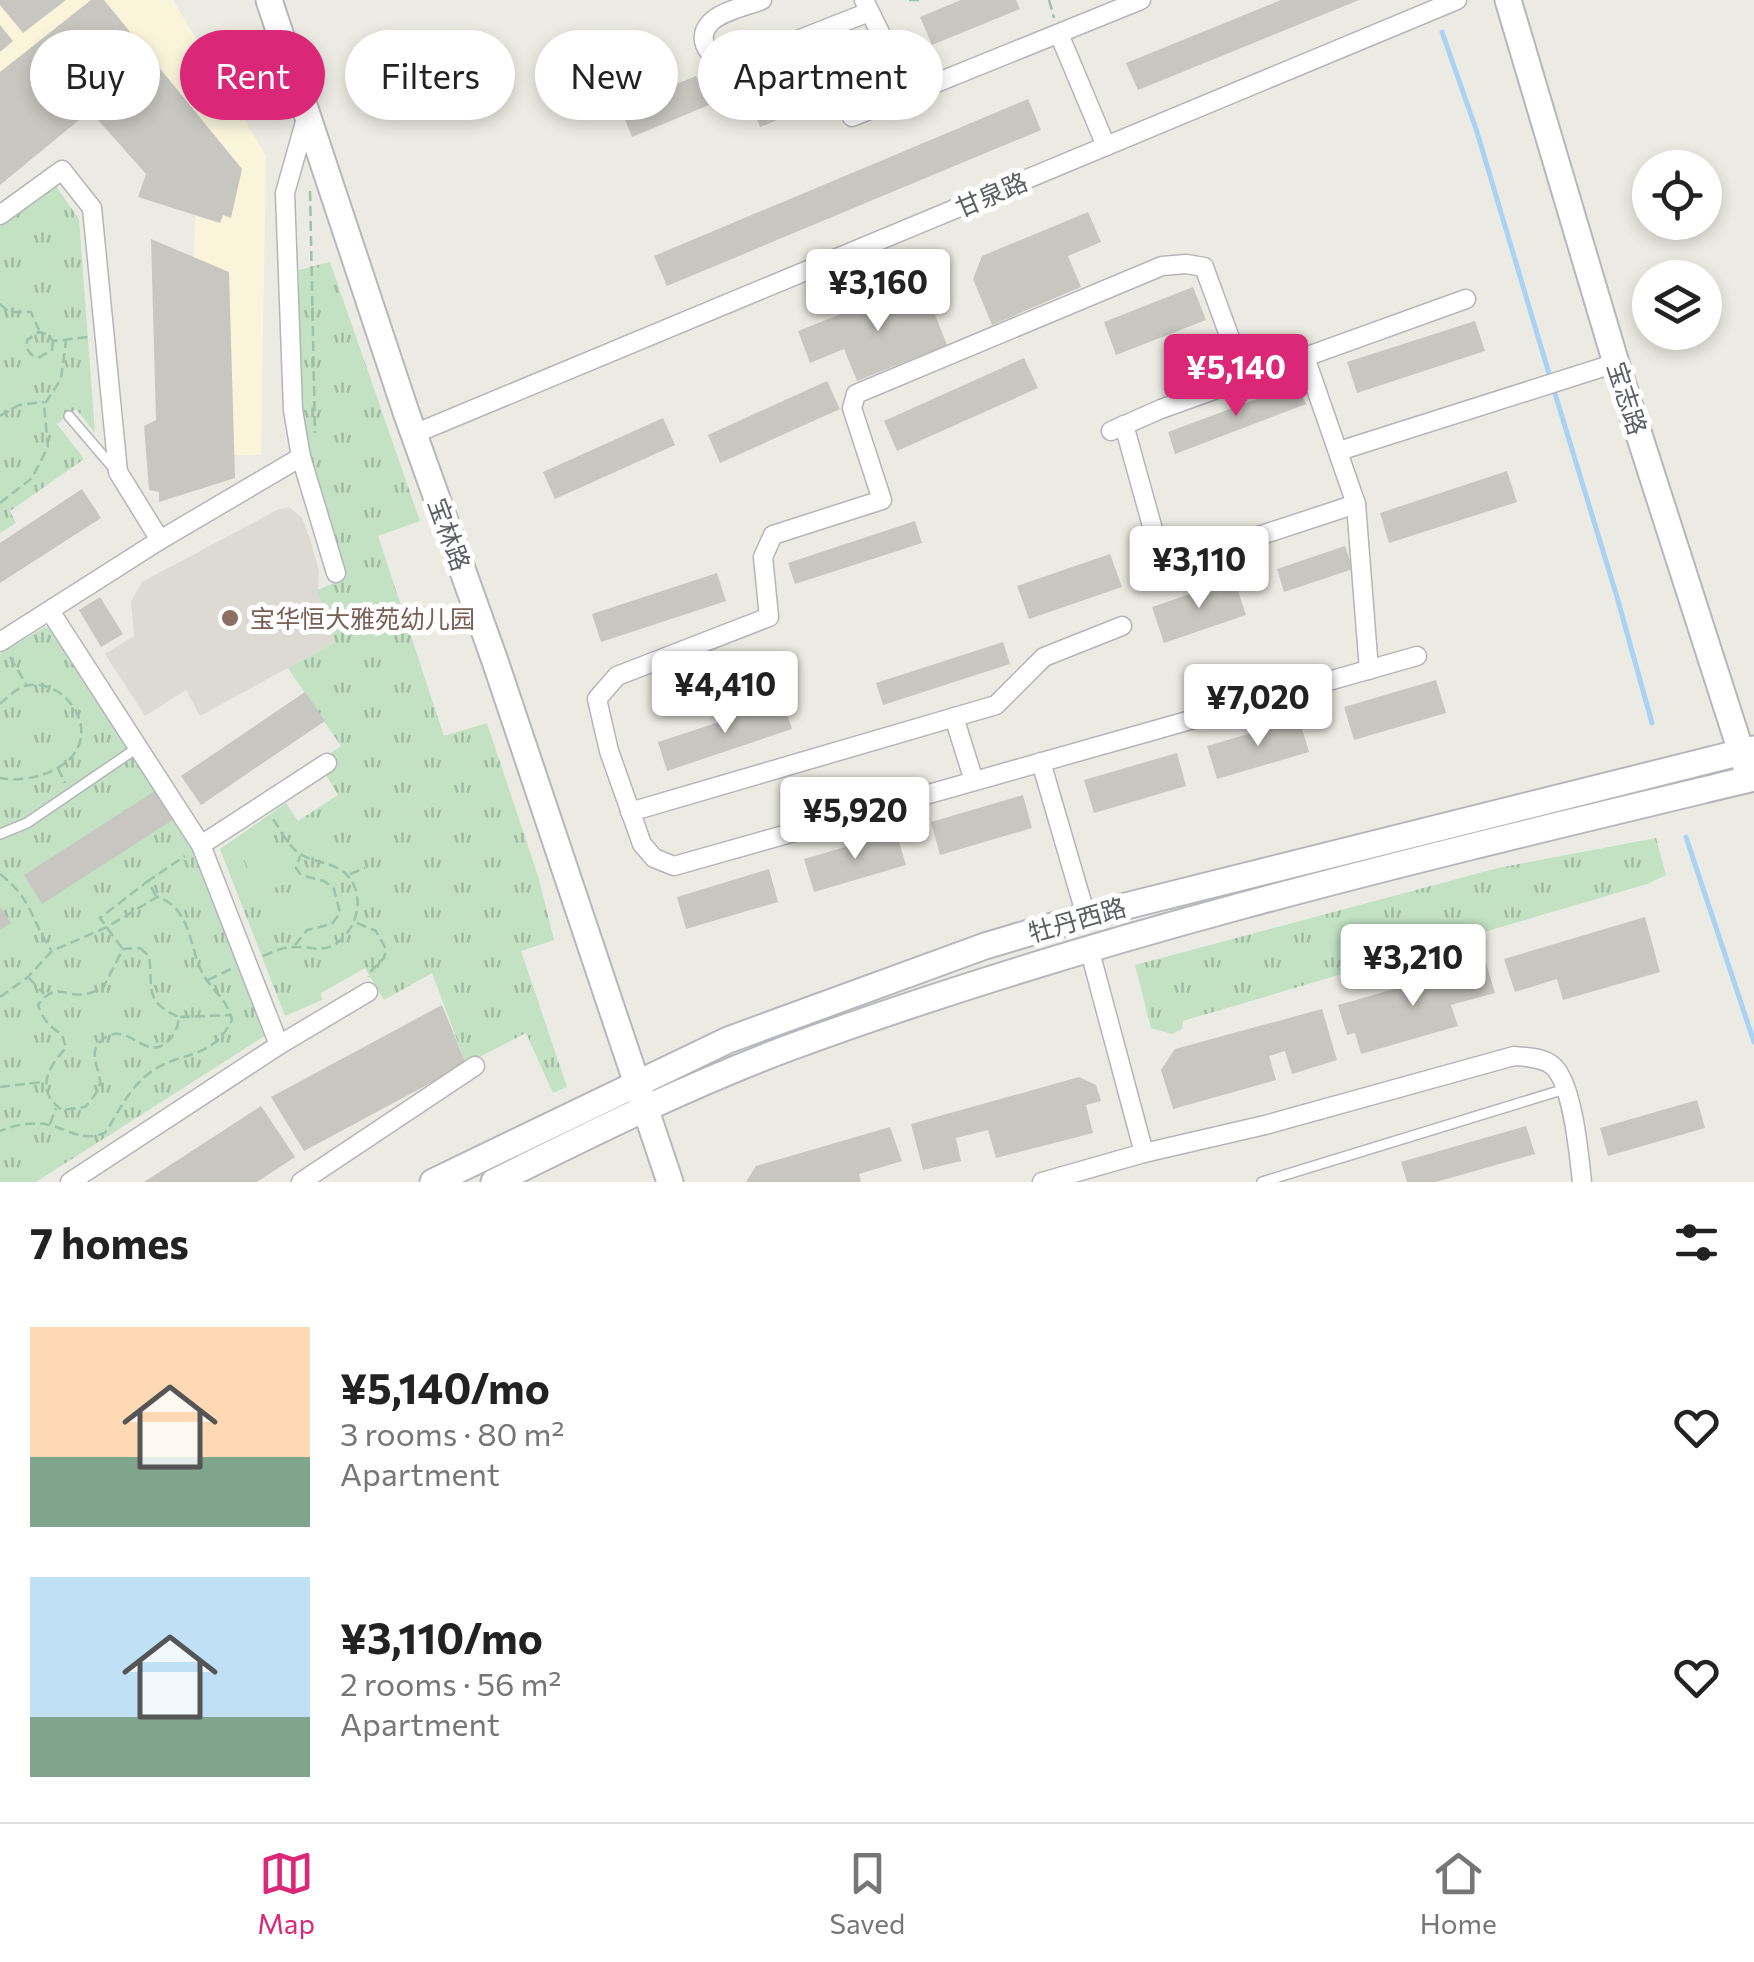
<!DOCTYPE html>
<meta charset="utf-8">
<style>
body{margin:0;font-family:Commissioner,"Noto Sans SC",sans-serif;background:#f6f6f6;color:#222;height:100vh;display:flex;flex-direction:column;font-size:38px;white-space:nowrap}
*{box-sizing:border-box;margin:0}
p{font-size:32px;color:#767676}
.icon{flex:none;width:55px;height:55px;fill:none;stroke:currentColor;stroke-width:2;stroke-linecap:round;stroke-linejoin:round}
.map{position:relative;height:1182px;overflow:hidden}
.panel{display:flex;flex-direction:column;background:#fff;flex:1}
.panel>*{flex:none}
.top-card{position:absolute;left:30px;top:30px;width:1000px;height:90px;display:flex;gap:20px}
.tools{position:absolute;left:1632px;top:150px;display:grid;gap:20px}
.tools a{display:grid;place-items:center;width:90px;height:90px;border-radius:50%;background:#fff;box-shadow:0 5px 15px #0003;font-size:50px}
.price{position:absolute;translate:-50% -85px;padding:0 22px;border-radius:10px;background:#fff;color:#222;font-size:32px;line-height:65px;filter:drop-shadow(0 2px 5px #0008)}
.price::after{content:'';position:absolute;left:50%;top:60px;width:30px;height:22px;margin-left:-15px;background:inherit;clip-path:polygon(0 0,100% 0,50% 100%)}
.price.current{background:#db2777;color:#fff}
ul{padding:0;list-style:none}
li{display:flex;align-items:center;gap:30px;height:250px;padding:0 30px}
li span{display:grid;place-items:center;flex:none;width:280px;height:200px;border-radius:0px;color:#555}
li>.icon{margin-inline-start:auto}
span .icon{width:120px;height:120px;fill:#fffc;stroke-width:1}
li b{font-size:42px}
h2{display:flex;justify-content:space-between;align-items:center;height:120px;padding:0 30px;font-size:42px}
.pill{padding:0 35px;border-radius:45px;background:#fff;box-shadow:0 5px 15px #0003;font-size:35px;line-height:90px}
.pill.current{background:#db2777;color:#fff}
.tabs{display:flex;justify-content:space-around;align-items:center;height:140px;border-top:2px solid #e0e0e0;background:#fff;font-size:28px;color:#767676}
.tabs a{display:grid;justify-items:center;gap:5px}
.tabs .current{color:#db2777}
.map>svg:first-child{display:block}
.commercial{fill:#faf4db}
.education{fill:#dcdad2}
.grass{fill:url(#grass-tufts)}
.park{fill:#c2e2c3}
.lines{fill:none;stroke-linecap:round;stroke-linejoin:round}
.stream{stroke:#aad2f6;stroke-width:5}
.building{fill:#c8c6c0}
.lane-casing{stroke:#b4b5b9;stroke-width:12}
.street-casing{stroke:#b4b5b9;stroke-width:21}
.secondary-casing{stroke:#b5b7bc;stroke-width:29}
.path{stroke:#9cc2a9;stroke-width:2.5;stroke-dasharray:10 5;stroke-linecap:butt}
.lane{stroke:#fff;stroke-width:9}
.street{stroke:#fff;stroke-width:18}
.secondary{stroke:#fff;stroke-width:25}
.education-dot{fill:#8d6e63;stroke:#fff;stroke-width:4}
.labels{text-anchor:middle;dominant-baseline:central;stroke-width:10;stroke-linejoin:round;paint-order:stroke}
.street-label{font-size:25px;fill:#5b5e62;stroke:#fff}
.education-label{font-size:25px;fill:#785e54;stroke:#fff;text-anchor:start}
</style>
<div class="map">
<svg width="1754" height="1182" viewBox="0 0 1754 1182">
<defs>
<pattern id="grass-tufts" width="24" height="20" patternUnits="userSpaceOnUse" patternTransform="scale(2.5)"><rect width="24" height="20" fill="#c2e2c3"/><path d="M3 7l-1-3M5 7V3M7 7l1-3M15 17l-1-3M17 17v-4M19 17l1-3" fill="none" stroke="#a1baa2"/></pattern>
</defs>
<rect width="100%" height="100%" fill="#ecebe3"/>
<!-- commercial -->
<polygon class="commercial" points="0,0 173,0 266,156 261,455 189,456 196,179 99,60 0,139"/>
<!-- education -->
<polygon class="education" points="289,507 302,518 310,539 319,571 318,590 335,642 200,716 186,690 145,716 105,654 134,636 131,601 142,582 277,510"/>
<!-- grass -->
<g class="grass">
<polygon points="55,185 79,219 95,433 76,409 57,424 84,459 10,511 16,523 0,533 0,226"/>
<polygon points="330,262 420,521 378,536 444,736 487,723 539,879 554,940 521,951 567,1087 553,1093 526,1033 466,1064 432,973 384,1000 365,968 321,993 322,1000 285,1016 220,849 286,803 298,821 338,795 318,762 341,746 288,668 335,642 317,590 346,578 304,440 299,397 299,270"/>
<polygon points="45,627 52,630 196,857 266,1035 36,1182 0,1182 0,654"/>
<polygon points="1656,838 1666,875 1647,884 1183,1021 1182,1029 1172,1034 1151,1028 1135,965 1498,868"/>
</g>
<!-- park -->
<g class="park">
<polygon points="280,845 295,880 258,895 244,859"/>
<circle cx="316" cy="906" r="29"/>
</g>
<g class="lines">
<!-- stream -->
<g class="stream">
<polyline points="1442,32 1477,132 1550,377"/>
<polyline points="1553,387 1617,597 1652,723"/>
<polyline points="1686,837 1754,1042"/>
</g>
</g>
<!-- building -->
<g class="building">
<polygon points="0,0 66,0 23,33 0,5"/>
<polygon points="91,0 104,0 242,169 231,218 223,215 220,223 138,197 146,174 90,111 0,185 0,72"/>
<polygon points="961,0 1016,0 1020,9 932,45 920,17"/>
<polygon points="1281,0 1359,0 1138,90 1126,63"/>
<polygon points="0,25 13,41 0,52"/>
<polygon points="836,61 848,91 760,127 748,98"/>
<polygon points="696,76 709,105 632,137 620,107"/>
<polygon points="1028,99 1041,130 667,286 654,256"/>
<polygon points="1088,212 1101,242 1068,256 1081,287 992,325 973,279 982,256"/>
<polygon points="151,239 229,272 235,478 159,502 159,492 149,490 144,426 156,420"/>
<polygon points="1193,287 1206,320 1116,355 1104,322"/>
<polygon points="907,288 929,299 947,345 857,381 844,349 810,363 798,331"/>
<polygon points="1475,321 1485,351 1357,393 1347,362"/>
<polygon points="1024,358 1038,388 897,451 884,421"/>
<polygon points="827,381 840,409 720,463 708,435"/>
<polygon points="1297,384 1306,404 1175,454 1168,432"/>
<polygon points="663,418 675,445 555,499 543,472"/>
<polygon points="1507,471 1517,502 1389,543 1380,513"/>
<polygon points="82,489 101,518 0,583 0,543"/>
<polygon points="915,521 922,543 795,584 788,563"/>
<polygon points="1345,546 1353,569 1284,592 1277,569"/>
<polygon points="1110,554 1122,587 1029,619 1017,586"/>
<polygon points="717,573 726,601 601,642 592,614"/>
<polygon points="1234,579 1246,615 1164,643 1152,607"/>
<polygon points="100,597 123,634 101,647 79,610"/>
<polygon points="1003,642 1010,664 883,705 876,683"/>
<polygon points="1436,680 1446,713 1354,740 1344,707"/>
<polygon points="305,692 325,721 201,805 181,776"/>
<polygon points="783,701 792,729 667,771 658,742"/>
<polygon points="1299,719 1309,752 1217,779 1207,746"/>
<polygon points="1177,753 1186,786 1094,813 1084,780"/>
<polygon points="155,791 174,819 42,904 24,875"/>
<polygon points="1023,795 1032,828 940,855 931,822"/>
<polygon points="896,832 906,865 814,892 804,859"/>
<polygon points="769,869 778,902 686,929 677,897"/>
<polygon points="0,907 11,923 0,930"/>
<polygon points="1645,917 1660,972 1563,1000 1557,979 1515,992 1504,959"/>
<polygon points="1486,963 1495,993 1451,1005 1458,1026 1361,1054 1355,1033 1347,1035 1338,1005"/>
<polygon points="442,1005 466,1064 304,1151 271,1097"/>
<polygon points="1322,1009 1337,1060 1292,1074 1285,1051 1269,1056 1276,1080 1173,1109 1161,1070 1175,1049"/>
<polygon points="1079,1077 1096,1085 1101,1101 1086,1105 1093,1133 996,1158 988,1130 956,1138 961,1161 923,1170 911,1124"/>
<polygon points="1697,1100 1705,1128 1608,1156 1600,1128"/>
<polygon points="261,1106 295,1157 257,1182 144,1182"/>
<polygon points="1526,1126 1535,1154 1436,1182 1407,1182 1401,1162"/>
<polygon points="890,1127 902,1161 859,1174 861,1182 746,1182 756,1166"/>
</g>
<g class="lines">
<!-- lane casing -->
<g class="lane-casing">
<g id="lane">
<polyline points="69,416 116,471"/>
<polyline points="0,834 27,823 137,748"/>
<polyline points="1262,1182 1565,1089"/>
</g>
</g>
<!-- street casing -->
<g class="street-casing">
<g id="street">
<path d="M762 0C747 6 721 11 710 23 692 43 716 66 739 63L869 12"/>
<polyline points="864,0 900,73 921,89"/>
<polyline points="1059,34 1106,146"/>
<polyline points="307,115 285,193 293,410 301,457 336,573"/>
<polyline points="852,117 1141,0"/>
<polyline points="0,215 62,170 92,208 118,472 160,540"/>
<polyline points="1305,357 1356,504 1369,670"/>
<polyline points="1245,379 1204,267 1186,264 1162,266 856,394 852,408 882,500 773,535 763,557 769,617 617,676 597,699 609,751 642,844 654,858 674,866 1417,656"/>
<polyline points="1124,425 1159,551 1176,563 1356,504"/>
<polyline points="1111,431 1161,409 1466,299"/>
<polyline points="414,434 1457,0"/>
<polyline points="1339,451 1616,363"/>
<polyline points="50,611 201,845 279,1045"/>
<polyline points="0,642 160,540 301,457"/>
<polyline points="954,717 974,781"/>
<polyline points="1041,762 1086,916"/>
<polyline points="630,812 996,705 1044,657 1122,626"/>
<polyline points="201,845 327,763"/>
<polyline points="1089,948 1144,1153"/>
<polyline points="70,1182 279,1045 368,992"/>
<polyline points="301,1182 475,1066"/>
<path d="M1042 1182 1144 1153 1265 1125 1514 1056C1525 1057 1543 1057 1553 1066 1573 1084 1579 1155 1582 1182"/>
</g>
</g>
<!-- secondary casing -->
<g class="secondary-casing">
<g id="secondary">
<polyline points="269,0 406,412 495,661 670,1182"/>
<polyline points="1508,0 1616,363 1745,764"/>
<polyline points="433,1182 728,1040 985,946 1086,916 1754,749"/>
<path d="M494 1182C591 1134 689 1085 791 1047 1104 932 1430 856 1754 778"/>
</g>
</g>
<!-- path -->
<g class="path">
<polyline points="909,0 921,0"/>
<polyline points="1049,0 1054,18"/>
<polyline points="310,191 315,433"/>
<polyline points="0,304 9,312 31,312 39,330"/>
<path d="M53 341 52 350 38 358C29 354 26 351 27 340L39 332 47 334 53 341 88 337"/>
<polyline points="0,416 19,405 44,402"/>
<polyline points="0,503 32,478 48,447 44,405 61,379 66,341"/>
<polyline points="10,657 26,684"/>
<path d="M0 704C7 698 15 689 25 686 51 679 78 702 81 727 86 768 30 784 0 778"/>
<polyline points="58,768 65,783"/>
<path d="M0 874C32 899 30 918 51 950"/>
<polyline points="350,874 365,868"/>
<polyline points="156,896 148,881 185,856"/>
<polyline points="357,923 376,931 386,949 384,958 369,973 369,977"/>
<polyline points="295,945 307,930 332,924 340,913 334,889 324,881 301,875 296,868 300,856"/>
<polyline points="122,948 100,918 148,881"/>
<path d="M140 948 149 956C154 988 142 1001 179 1017 178 1026 176 1032 170 1039 147 1065 130 1022 106 1037 86 1050 98 1064 100 1080 101 1090 91 1100 85 1107L62 1110C35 1091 47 1068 66 1048L62 1034C49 1027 43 1019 38 1005 56 980 64 998 86 994 88 994 101 989 103 988L123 949Z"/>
<path d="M263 956C273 952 283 947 293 947 307 946 318 952 332 946 357 933 368 894 345 873 331 861 310 863 296 851 286 842 280 829 273 819"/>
<polyline points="29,978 44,994"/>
<polyline points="208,980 233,968"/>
<path d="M0 997 28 977 52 951 107 927 157 897C194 908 188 953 206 979 217 995 227 1000 232 1020 211 1063 178 1049 147 1075 127 1091 119 1112 105 1133 81 1142 71 1130 49 1125 33 1121 14 1125 0 1131"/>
<polyline points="180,1017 231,1015"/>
<polyline points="0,1087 43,1082"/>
<polyline points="50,1124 56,1108"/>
</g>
<!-- lane -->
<use href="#lane" class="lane"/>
<!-- street -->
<use href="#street" class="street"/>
<!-- secondary -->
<use href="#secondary" class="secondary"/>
</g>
<!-- markers -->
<circle class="education-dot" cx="230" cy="618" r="10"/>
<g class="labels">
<!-- street labels -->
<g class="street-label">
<text transform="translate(991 194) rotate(-23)">甘泉路</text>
<text transform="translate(1628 398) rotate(72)">宝志路</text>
<text transform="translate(450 534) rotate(70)">宝林路</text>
<text transform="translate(1077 919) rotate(-16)">牡丹西路</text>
</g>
<!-- education labels -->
<g class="education-label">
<text x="250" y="618">宝华恒大雅苑幼儿园</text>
</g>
</g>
</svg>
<div class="tools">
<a><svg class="icon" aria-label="locate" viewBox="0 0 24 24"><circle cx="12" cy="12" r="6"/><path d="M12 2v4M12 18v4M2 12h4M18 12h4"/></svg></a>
<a><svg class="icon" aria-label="layers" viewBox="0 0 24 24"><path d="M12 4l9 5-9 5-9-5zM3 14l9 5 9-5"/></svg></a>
</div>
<b class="price" style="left:878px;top:334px">¥3,160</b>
<b class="price current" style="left:1236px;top:419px">¥5,140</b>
<b class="price" style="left:1199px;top:611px">¥3,110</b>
<b class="price" style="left:725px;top:736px">¥4,410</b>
<b class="price" style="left:1258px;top:749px">¥7,020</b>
<b class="price" style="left:855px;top:862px">¥5,920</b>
<b class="price" style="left:1413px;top:1009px">¥3,210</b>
<div class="top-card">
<a class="pill">Buy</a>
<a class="pill current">Rent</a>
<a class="pill">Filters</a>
<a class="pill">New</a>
<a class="pill">Apartment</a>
</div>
</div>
<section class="panel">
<h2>7 homes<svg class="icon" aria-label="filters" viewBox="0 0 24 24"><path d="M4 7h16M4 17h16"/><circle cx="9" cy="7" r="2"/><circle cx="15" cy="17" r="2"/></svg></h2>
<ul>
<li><span style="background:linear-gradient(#ffd9b3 65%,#7fa58c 0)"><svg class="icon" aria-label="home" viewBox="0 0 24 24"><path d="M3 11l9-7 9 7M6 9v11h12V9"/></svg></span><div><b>¥5,140/mo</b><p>3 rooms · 80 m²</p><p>Apartment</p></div><svg class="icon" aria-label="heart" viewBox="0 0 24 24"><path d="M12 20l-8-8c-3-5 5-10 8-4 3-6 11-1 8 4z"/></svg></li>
<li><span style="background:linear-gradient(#bfe0f5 70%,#7fa58c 0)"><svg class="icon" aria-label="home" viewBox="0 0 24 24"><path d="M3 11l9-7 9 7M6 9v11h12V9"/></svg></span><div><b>¥3,110/mo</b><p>2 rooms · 56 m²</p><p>Apartment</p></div><svg class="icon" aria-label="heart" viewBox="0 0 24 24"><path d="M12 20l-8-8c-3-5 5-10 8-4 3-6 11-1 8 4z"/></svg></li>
</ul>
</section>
<nav class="tabs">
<a class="current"><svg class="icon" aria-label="map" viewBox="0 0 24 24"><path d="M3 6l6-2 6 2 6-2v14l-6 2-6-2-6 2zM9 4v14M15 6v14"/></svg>Map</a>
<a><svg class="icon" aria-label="saved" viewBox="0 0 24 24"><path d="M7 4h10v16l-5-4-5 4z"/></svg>Saved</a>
<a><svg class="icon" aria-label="home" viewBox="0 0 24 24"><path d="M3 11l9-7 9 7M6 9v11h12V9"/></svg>Home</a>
</nav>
